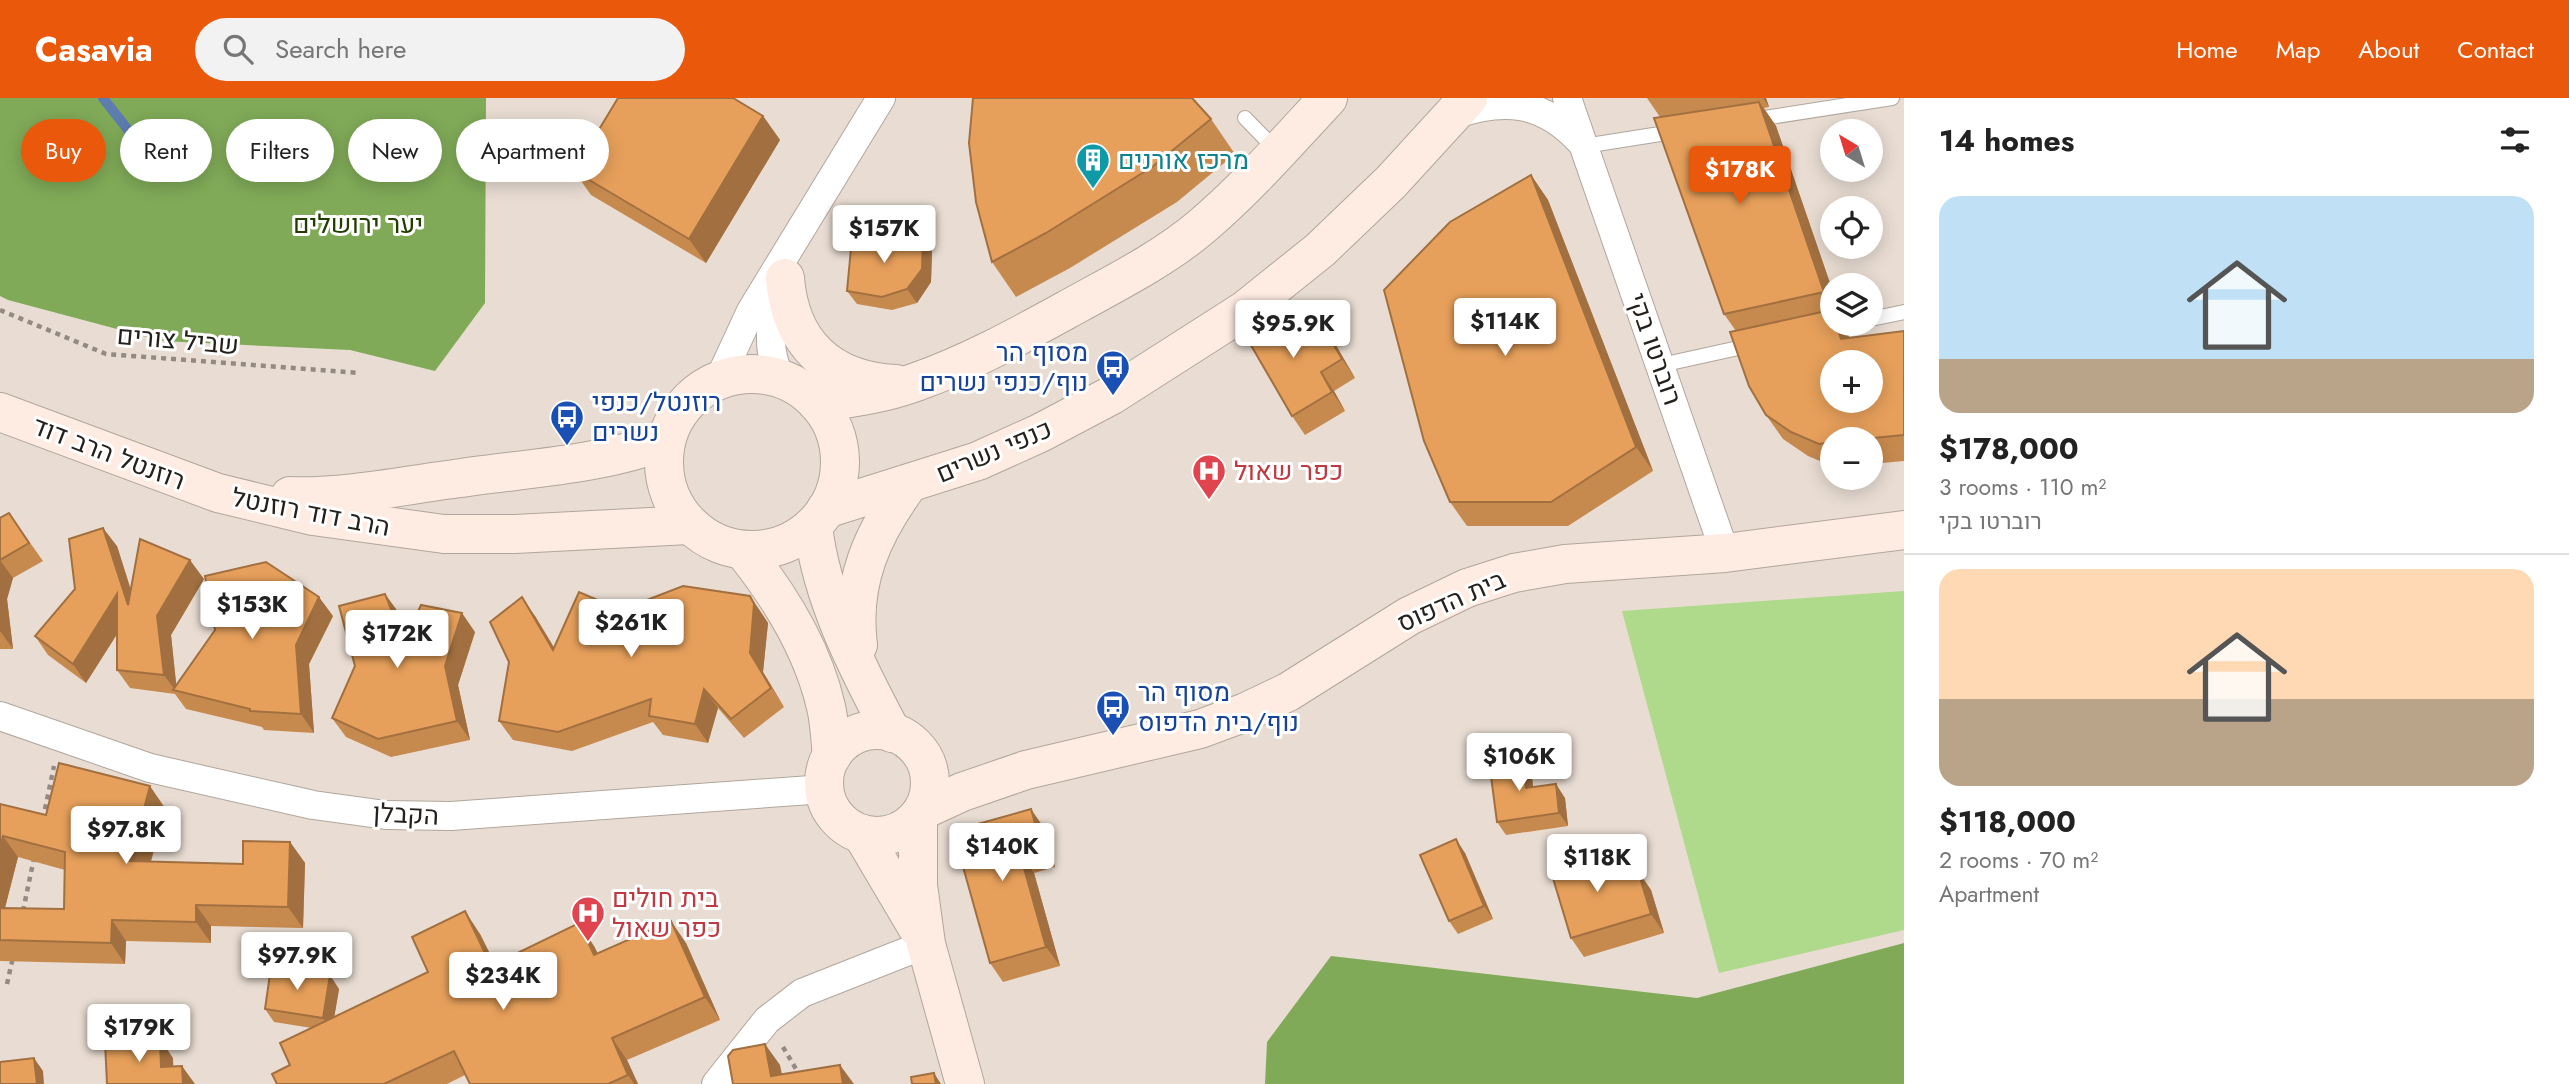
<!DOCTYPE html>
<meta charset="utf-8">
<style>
body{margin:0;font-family:Jost,Heebo,sans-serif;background:#f2f2f2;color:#222;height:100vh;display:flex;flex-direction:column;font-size:26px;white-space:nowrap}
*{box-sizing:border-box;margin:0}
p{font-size:23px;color:#767676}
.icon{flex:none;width:38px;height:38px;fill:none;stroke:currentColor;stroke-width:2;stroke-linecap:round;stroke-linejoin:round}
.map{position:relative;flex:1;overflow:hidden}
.sheet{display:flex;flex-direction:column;background:#fff;width:665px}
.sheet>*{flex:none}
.hud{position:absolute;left:21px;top:21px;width:665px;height:63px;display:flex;gap:14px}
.needle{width:46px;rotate:322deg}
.fabs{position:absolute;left:1820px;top:21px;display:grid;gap:14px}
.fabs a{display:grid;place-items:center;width:63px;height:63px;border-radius:50%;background:#fff;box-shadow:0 4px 18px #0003;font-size:35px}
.price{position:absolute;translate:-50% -60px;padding:0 16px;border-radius:7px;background:#fff;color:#222;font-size:23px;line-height:46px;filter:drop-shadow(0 2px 4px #0008)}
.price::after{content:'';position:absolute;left:50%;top:42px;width:21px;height:16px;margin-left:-10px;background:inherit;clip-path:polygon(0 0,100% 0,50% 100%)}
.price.on{background:#ea580c;color:#fff}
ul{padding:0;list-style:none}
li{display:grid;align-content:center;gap:14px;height:371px;padding:0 35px}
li+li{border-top:2px solid #e0e0e0}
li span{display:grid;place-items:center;height:217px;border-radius:21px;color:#555}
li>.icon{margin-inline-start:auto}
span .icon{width:126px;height:126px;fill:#fffc;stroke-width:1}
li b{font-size:30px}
h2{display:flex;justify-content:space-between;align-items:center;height:84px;padding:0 35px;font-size:30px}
.chip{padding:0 24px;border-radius:32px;background:#fff;box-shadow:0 4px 18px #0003;font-size:24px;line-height:63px}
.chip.on{background:#ea580c;color:#fff}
header{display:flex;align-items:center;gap:42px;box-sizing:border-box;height:98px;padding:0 35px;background:#ea580c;color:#fff}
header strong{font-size:33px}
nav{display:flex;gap:38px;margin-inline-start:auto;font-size:24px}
.search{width:490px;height:63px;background:#f2f2f2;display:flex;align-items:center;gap:18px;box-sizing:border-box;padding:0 24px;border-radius:38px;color:#767676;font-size:26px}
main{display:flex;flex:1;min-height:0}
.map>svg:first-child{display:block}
.green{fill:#afd98b}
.forest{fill:#80aa58}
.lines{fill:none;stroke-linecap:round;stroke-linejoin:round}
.stream{stroke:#5d7caf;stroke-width:10}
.lane-casing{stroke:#b1a69d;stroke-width:16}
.street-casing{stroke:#b1a69d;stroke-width:30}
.secondary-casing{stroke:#b1a69d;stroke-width:40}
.path{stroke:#938a83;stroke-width:4.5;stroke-dasharray:5 5;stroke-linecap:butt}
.lane{stroke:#fff;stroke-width:14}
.street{stroke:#fff;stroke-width:28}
.secondary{stroke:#feebe1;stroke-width:38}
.wall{fill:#c78a4e;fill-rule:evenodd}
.shaded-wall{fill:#a27040}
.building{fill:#e7a05b;stroke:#a27040;stroke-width:2;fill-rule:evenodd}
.labels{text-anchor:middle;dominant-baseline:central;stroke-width:6;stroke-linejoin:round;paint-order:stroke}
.culture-label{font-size:26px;fill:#0d838f;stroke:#fff;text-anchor:start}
.park-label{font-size:26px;fill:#223d00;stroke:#fff}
.street-label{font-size:26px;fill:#24201c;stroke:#fff}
.transit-label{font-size:26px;fill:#164399;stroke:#fff;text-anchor:start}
.health-label{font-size:26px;fill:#be3a42;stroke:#fff;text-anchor:start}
</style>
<header>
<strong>Casavia</strong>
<div class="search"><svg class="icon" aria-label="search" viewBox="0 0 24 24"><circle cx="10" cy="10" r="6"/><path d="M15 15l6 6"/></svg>Search here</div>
<nav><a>Home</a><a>Map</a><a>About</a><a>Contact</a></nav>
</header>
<main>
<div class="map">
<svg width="1904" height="986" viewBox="0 0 1904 986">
<rect width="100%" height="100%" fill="#e9ddd3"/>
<!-- green -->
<polygon class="green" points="1904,493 1904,832 1719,875 1622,513"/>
<!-- forest -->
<g class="forest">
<polygon points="0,0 486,0 485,205 435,273 350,252 162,243 8,202 0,198"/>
<polygon points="1904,845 1904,986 1265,986 1267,944 1331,858 1697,900"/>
</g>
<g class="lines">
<!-- stream -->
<polyline class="stream" points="103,0 143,51"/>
<!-- lane casing -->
<g class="lane-casing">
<g id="lane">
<polyline points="1245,20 1277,53"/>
<polyline points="1751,22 1892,0"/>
<polyline points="1584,48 1679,33"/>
<polyline points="1871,221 1904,214"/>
<polyline points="1823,231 1848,226"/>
<polyline points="1661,267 1752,247"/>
</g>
</g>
<!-- street casing -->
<g class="street-casing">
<g id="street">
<polyline points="1567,0 1725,455"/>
<path d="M1453 17C1503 0 1542 2 1580 43"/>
<path d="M781 281C763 247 772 214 785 180"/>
<polyline points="719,282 751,213 881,0"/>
<polyline points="0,618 150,670 313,707 386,717 451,718 825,691"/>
<polyline points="716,986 767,922 802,895 926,846"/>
</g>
</g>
<!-- secondary casing -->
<g class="secondary-casing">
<g id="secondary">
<path d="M785 180C790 245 829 283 896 286"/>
<circle cx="752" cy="364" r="88"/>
<path d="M817 305C851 300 884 296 916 284 973 264 1026 234 1079 205 1121 182 1164 160 1201 129 1247 90 1287 44 1328 0"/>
<polyline points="0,314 218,395 313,418 444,436 515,436 689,427"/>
<path d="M290 398C346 400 405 387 461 380 528 370 602 367 666 342"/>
<polyline points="826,411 978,363 1040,335 1112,297 1245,212 1320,152 1391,84 1468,0"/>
<path d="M813 428C821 500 858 571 892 635"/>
<path d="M743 452C780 498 813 552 826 609 830 625 830 642 832 658"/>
<path d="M858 547C850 485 872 436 908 387"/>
<circle cx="877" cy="685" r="53"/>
<polyline points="923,712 962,694 1026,672 1200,631 1246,614 1288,594 1409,518 1467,490 1514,475 1565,466 1725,455 1904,432"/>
<polyline points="918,719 918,787 926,846 965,986"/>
<polyline points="862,736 917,829"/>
</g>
</g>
<!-- path -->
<g class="path">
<polyline points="0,212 106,256 360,275"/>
<polyline points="43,721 54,668"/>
<polyline points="23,813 34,760"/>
<polyline points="7,886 13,859"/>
<polyline points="783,949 796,971 799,986"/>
</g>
<!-- lane -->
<use href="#lane" class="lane"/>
<!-- street -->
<use href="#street" class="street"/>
<!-- secondary -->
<use href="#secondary" class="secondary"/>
</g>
<!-- wall -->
<g class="wall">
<polygon points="1647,0 1766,0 1769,9 1764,10 1776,28 1832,191 1832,226 1848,236 1849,240 1904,233 1904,363 1871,366 1871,341 1832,341 1832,368 1808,358 1783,341 1766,317 1736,233 1724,216 1660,19"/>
<polygon points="763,18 780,42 706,165 591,97 574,73"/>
<polygon points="1211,21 1235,56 1177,104 1070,170 1016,199 992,164"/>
<polygon points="1531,77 1548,102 1653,373 1568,428 1467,428 1450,404"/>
<polygon points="932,153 931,184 917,205 892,212 857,206 847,193"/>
<polygon points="1285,231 1291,242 1334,244 1355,280 1334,293 1345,313 1305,337 1292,318"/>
<polygon points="9,415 43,463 13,480 7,501 13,551 0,551 0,420"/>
<polygon points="117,448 131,492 204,481 171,537 176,587 333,518 309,566 314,635 264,632 262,629 186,611 175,596 130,590 117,572 117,536 86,585 48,557 35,538"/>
<polygon points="385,496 398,514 408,538 475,534 458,587 470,642 391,659 346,639 332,620"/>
<polygon points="750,498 768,525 763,574 784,609 744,640 718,610 708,645 663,637 653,624 572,653 513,642 499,623 535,518 554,550 621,512"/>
<polygon points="1522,659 1531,672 1533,689 1565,700 1568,728 1506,737 1497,724"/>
<path d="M0 706 46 717 165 710 151 764 243 766 290 744 305 765 303 830 211 828V845L126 843 125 866 0 863ZM18 759 65 772 64 811 5 810Z"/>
<polygon points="1044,730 1055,769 1034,775 1060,868 1003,884 990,865 953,733"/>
<polygon points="1465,755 1493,821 1458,836 1449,823"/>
<polygon points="1615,769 1618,779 1638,773 1651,792 1664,835 1584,859 1571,840"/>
<polygon points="480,836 495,866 594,848 598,856 686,845 720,922 627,962 638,986 470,986 465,977 447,986 277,986 312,930 274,924 265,911 339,891 334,919 428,874"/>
</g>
<!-- shaded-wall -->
<g class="shaded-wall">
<polygon points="1763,0 1766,0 1769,9"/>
<polygon points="1759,4 1776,28 1832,191 1832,205 1824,194"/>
<polygon points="763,18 780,42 706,165 689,141"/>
<polygon points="1531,77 1548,102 1653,373 1636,349"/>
<polygon points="923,140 932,153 931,184 917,205 907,191"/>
<polygon points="1272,212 1285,231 1303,261 1290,243"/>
<polygon points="1321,225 1334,244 1355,280 1342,261"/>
<polygon points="1836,226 1840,226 1848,236 1857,264 1841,241"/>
<polygon points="1321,274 1334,293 1345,313 1332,294"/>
<polygon points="103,430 117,448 141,525 128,507"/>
<polygon points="0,462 13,480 7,501 13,551 0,533"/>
<polygon points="190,462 204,481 171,537 177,593 175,592 164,577 157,518"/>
<polygon points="117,496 131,514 86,585 73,566"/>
<polygon points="385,496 398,514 418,563 404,545"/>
<polygon points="750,498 768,525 763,574 784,609 750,555"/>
<polygon points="319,499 333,518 309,566 314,635 301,616 296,547"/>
<polygon points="522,499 535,518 567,571 553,552"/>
<polygon points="462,515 475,534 458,587 470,642 457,623 445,568"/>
<polygon points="704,591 718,610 708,645 695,626"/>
<polygon points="1522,659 1531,672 1535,703 1526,690"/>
<polygon points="1556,686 1565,700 1568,728 1559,715"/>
<polygon points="150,688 165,710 145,784 130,763"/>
<polygon points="1031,711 1044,730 1055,769 1042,750"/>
<polygon points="3,738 18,759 0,829 0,749"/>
<polygon points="1456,741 1465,755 1493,821 1484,808"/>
<polygon points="290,744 305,765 303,830 288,809"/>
<polygon points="1602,750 1615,769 1624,800 1611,781"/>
<polygon points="1020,756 1034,775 1060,868 1046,849"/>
<polygon points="1638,773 1651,792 1664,835 1651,816"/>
<polygon points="196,807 211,828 211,845 196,824"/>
<polygon points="465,813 480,836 507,890 491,868"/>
<polygon points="112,822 126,843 125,866 111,845"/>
<polygon points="671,823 686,845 720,922 705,899"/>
<polygon points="579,825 594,848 610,880 594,857"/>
<polygon points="330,877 339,891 332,933 323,920"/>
<polygon points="612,940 627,962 638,986 634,986 628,977"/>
<polygon points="160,941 173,960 174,986 161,969"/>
<polygon points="765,946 780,967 784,986 771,978"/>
<polygon points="34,960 43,973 44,986 37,986"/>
<polygon points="840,967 854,986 843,986"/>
<polygon points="182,968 195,986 183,986"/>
<polygon points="934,975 941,986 936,986"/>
</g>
<!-- building -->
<g class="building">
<polygon points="618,0 733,0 763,18 689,141 574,73"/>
<polygon points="973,0 1192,0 1211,21 1152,69 1046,135 992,164 976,104 969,45"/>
<polygon points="1759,4 1824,194 1724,216 1654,20"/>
<polygon points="1531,77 1636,349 1551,404 1450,404 1424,343 1384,192 1450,124"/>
<polygon points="852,140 923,140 922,171 907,191 882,199 847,193"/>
<polygon points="1272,212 1290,243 1321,225 1342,261 1321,274 1332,294 1292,318 1241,230"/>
<path d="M1831 212 1832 216V226H1836L1841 241 1904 233V337L1862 341H1832V344L1819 346 1791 334 1766 317 1749 288 1730 234ZM1832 264H1871V303H1832Z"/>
<polygon points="9,415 29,445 0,462 0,420"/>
<polygon points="103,430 128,507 140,441 190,462 157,518 164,577 117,572 117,496 73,566 35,538 75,491 69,441"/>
<polygon points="266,464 319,499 296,547 301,616 250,613 250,611 173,592 215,532 205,478"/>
<polygon points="683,488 750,498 754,506 750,555 771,590 731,621 704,591 695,626 649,618 651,601 558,634 499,623 509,564 490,524 522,499 553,552 579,494 621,512"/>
<polygon points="385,496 404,545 421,507 462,515 445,568 457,623 378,641 332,620 355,568 339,508"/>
<polygon points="1522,659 1526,690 1556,686 1559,715 1497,724 1489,663"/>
<polygon points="59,665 150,688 130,763 243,766 243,743 290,744 288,809 196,807 196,824 112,822 111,845 0,842 0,810 64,811 65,754 3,738 0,749 0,706 46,717"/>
<polygon points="1031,711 1042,750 1020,756 1046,849 990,865 953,733"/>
<polygon points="1456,741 1484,808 1449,823 1420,757"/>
<polygon points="1602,750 1611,781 1638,773 1651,816 1571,840 1549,767"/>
<polygon points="465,813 491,868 579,825 594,857 671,823 705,899 612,940 628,977 608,986 470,986 454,953 384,986 277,986 272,976 290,967 280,945 428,874 412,839"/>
<polygon points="271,869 330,877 323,920 265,911"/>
<polygon points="160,941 161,969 182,968 183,986 107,986 105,944"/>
<polygon points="765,946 771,978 840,967 843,986 733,986 728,958 733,952"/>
<polygon points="34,960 37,986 0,986 0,964"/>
<polygon points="934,975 936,986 912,986 911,979"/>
</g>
<!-- icons -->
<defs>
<g id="building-pin" transform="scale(1.75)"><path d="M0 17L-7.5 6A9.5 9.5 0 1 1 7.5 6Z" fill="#0f9aa8" stroke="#fff"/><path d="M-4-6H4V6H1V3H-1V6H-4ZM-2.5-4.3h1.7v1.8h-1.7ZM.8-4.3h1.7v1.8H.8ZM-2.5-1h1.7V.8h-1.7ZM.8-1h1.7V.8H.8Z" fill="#fff"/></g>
<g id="bus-pin" transform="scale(1.75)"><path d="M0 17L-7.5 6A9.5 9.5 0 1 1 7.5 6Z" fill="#1a4fb4" stroke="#fff"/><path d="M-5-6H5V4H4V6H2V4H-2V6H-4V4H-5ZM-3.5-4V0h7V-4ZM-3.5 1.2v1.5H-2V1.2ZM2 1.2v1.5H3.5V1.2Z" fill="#fff"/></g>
<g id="hospital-pin" transform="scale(1.75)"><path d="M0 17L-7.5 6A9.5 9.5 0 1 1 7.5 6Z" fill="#e0444e" stroke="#fff"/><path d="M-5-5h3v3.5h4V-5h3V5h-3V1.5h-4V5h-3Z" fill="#fff"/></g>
</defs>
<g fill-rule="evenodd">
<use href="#building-pin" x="1093" y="62"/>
<use href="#bus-pin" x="1113" y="269"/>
<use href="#bus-pin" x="567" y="319"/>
<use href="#hospital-pin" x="1209" y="373"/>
<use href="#bus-pin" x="1113" y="609"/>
<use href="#hospital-pin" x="588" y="815"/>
</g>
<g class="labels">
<!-- culture labels -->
<g class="culture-label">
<text x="1118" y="62">מרכז אורנים</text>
</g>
<!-- park labels -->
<g class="park-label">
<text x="358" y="126">יער ירושלים</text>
</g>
<!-- street labels -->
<g class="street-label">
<text transform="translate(178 242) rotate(5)">שביל צורים</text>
<text transform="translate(1655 251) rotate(71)">רוברטו בקי</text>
<text transform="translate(994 353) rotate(-23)">כנפי נשרים</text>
<text transform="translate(109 355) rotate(21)">רוזנטל הרב דוד</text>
<text transform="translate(311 414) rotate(11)">הרב דוד רוזנטל</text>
<text transform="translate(1451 503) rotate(-24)">בית הדפוס</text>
<text transform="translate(406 716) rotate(3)">הקבלן</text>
</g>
<!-- transit labels -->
<g class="transit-label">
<text x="1088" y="254" text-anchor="end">מסוף הר<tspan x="1088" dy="30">נוף/כנפי נשרים</tspan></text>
<text x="592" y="304">רוזנטל/כנפי<tspan x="592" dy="30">נשרים</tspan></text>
<text x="1138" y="594">מסוף הר<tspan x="1138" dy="30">נוף/בית הדפוס</tspan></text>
</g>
<!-- health labels -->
<g class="health-label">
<text x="1234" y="373">כפר שאול</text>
<text x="612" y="800">בית חולים<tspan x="612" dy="30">כפר שאול</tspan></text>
</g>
</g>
</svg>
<div class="fabs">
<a><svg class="needle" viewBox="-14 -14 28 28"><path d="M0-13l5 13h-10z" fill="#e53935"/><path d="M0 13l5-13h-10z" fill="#767676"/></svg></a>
<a><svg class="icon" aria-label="locate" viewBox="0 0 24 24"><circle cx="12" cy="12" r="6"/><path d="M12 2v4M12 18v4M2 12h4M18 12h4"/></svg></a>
<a><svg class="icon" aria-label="layers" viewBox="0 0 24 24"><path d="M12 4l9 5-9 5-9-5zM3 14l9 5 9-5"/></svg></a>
<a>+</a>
<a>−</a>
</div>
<b class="price on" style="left:1740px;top:108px">$178K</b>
<b class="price" style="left:884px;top:167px">$157K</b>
<b class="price" style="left:1505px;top:260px">$114K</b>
<b class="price" style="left:1293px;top:262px">$95.9K</b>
<b class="price" style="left:252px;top:543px">$153K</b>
<b class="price" style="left:631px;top:561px">$261K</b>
<b class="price" style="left:397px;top:572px">$172K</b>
<b class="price" style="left:1519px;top:695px">$106K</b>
<b class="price" style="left:126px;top:768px">$97.8K</b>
<b class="price" style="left:1002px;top:785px">$140K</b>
<b class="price" style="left:1597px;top:796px">$118K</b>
<b class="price" style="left:297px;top:894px">$97.9K</b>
<b class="price" style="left:503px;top:914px">$234K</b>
<b class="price" style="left:139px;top:966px">$179K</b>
<div class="hud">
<a class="chip on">Buy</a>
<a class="chip">Rent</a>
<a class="chip">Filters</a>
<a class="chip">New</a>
<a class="chip">Apartment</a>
</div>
</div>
<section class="sheet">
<h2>14 homes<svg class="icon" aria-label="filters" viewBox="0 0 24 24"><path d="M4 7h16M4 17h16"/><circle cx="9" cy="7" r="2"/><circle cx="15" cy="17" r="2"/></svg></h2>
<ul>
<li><span style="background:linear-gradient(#bfe0f5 75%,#b9a48a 0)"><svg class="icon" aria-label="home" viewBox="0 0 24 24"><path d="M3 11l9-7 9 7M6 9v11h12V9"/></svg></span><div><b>$178,000</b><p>3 rooms · 110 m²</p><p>רוברטו בקי</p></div></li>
<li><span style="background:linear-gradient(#ffd9b3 60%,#b9a48a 0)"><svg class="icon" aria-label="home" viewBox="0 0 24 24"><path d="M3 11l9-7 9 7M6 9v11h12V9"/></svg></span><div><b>$118,000</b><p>2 rooms · 70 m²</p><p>Apartment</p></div></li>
</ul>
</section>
</main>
